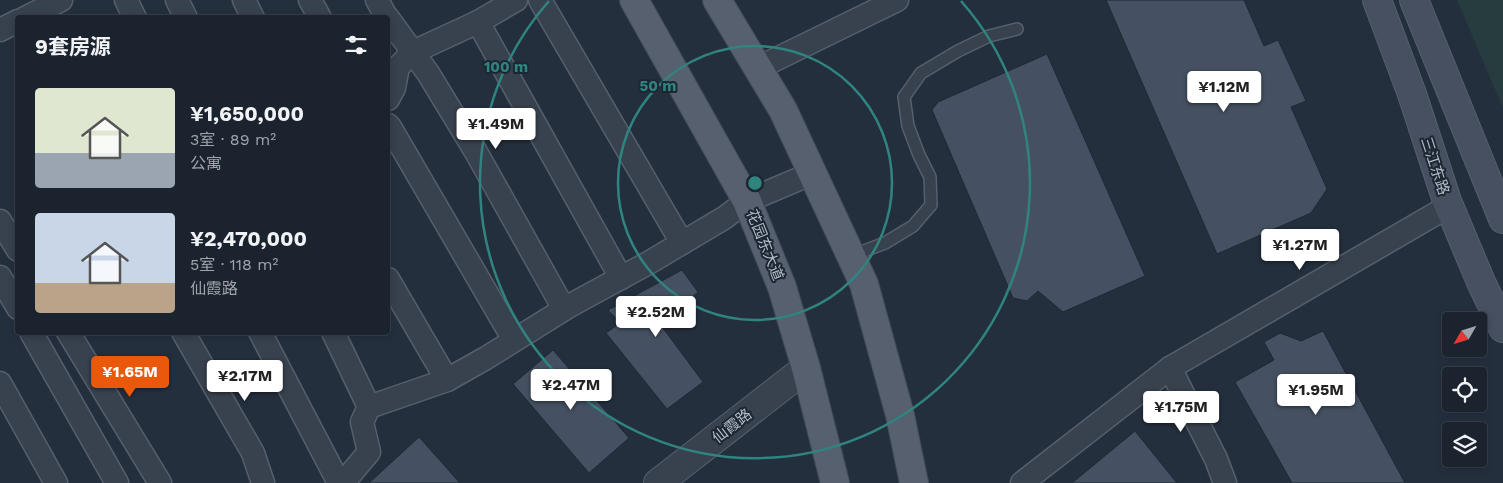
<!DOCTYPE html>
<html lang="zh">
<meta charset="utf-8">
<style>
body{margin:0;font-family:"Work Sans","Noto Sans SC",sans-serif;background:#242b36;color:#f1f3f6;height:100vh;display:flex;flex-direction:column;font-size:19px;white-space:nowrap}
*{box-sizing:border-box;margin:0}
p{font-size:16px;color:#a0a4aa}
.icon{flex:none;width:28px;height:28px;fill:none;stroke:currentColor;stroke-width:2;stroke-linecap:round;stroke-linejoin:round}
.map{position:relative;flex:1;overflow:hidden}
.side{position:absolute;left:15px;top:15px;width:375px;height:320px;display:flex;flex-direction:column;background:#1b232e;border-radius:5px;box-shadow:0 2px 8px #0003,0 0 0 1px #39404a}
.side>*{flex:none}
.needle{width:32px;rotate:231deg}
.tools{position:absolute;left:1442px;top:312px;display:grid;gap:10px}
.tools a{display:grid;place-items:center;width:45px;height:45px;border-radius:5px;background:#1b232e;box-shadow:0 2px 8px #0003,0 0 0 1px #39404a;font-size:25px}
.price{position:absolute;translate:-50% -42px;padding:0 11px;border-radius:5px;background:#fff;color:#222;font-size:16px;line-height:32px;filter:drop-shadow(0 1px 2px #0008)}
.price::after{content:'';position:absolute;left:50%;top:30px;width:15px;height:11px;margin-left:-8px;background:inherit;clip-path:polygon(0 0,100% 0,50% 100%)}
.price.active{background:#ea580c;color:#fff}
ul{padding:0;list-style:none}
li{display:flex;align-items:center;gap:15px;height:125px;padding:0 20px}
li span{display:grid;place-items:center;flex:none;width:140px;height:100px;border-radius:5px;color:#555}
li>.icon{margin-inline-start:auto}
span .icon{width:60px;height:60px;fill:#fffc;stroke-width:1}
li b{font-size:21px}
h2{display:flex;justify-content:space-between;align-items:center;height:60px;padding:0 20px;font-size:21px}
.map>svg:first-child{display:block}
.green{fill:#263c3f}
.building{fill:#455162;stroke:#1f2835}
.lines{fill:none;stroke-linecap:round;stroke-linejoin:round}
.service-casing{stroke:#565f6c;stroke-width:14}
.minor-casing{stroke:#565f6c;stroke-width:25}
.tertiary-casing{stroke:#565f6c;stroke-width:30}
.secondary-casing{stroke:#565f6c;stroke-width:30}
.primary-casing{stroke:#414a57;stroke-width:30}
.service{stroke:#38414e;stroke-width:11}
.minor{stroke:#38414e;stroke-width:22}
.tertiary{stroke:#38414e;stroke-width:28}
.secondary{stroke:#465061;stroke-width:28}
.primary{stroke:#56606e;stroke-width:28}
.ring{fill:none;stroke:#308480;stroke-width:2.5}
.labels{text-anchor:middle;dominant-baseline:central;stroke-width:4;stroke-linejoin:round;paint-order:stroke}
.street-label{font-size:15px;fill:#b4bcc9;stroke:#1d2633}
.centre{fill:#308480;stroke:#1d2633;stroke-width:2.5}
.ring-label{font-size:15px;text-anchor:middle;font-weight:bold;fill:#308480;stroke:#1d2633;stroke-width:4;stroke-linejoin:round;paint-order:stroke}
</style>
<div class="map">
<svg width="1503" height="483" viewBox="0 0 1503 483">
<rect width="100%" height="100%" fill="#242f3e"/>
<!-- green -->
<polygon class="green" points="1457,0 1503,0 1503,108"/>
<!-- building -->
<g class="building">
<polygon points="1106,0 1244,0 1264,46 1278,40 1306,101 1291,107 1327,189 1311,213 1217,254"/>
<polygon points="1047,54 1145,276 1063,312 1038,291 1027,301 1013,298 932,110 938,102"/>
<polygon points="682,270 698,292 660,324 703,382 667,409 606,333 620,323 608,310"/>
<polygon points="1323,331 1405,483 1292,483 1235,382 1274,360 1264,342 1280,333 1301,341"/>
<polygon points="553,350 629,438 589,473 513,384"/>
<polygon points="1135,431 1177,483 1072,483"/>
<polygon points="419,437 460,483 369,483"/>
</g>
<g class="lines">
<!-- service casing -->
<g class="service-casing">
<polyline id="service" points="851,256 885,243 913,226 931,205 930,177 919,155 908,126 904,97 921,73 958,51 989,36 1017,29"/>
</g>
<!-- minor casing -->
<g class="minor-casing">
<g id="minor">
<polyline points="126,0 135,18"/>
<polyline points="177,0 186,18"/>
<polyline points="244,0 253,18"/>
<polyline points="310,0 320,18"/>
<polyline points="377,0 387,18"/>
<polyline points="540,0 682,243"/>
<polyline points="25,18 61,0"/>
<polyline points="388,18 428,73 476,152 564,309"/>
<polyline points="478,22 621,278"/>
<polyline points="0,30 18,21"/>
<polyline points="758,68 897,0"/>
<polyline points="388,99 394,88 398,67 413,52 478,22 516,0"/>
<polyline points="388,125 390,127 514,340"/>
<polyline points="0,221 18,250"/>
<polyline points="0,277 18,308"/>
<polyline points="388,279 447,380"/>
<polyline points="31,332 117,483"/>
<polyline points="68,332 160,483"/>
<polyline points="183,332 253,453 263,483"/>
<polyline points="260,332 339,483"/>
<polyline points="333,332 369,407"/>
<polyline points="1170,368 1216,459 1225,483"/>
<polyline points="0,383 56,483"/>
<polyline points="343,483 369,452 362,422 369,407 447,380 486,358 571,305 650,262 724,218 747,201 813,173"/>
<polyline points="1022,483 1170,368 1449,206"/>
</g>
</g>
<!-- tertiary casing -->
<g class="tertiary-casing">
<polyline id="tertiary" points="658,483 806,368"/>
</g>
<!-- secondary casing -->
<g class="secondary-casing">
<g id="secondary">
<polyline points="1377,0 1412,94 1447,201 1481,282 1503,328"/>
<polyline points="1414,0 1503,219"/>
</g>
</g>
<!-- primary casing -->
<g class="primary-casing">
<g id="primary">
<polyline points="634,0 747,201 782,287 806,368 835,483"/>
<polyline points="717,0 783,110 864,284 900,415 914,483"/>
</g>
</g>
<!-- service -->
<use href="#service" class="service"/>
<!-- minor -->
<use href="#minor" class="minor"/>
<!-- tertiary -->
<use href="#tertiary" class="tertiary"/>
<!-- secondary -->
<use href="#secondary" class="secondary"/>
<!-- primary -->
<use href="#primary" class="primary"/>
</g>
<!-- distance rings -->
<g class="ring">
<circle cx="755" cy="183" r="137"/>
<path d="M961 1A275 275 0 1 1 549 1"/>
</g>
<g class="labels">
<!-- street labels -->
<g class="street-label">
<text transform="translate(1435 166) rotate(72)">三江东路</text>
<text transform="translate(765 245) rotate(68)">花园东大道</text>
<text transform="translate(732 426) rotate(-38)">仙霞路</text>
</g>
</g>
<circle cx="755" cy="183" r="8" class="centre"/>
<g class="ring-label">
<text x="506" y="72">100 m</text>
<text x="658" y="91">50 m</text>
</g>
</svg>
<div class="tools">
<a><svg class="needle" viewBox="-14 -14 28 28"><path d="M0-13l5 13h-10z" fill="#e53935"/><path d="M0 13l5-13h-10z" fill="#a0a4aa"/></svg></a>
<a><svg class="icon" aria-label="locate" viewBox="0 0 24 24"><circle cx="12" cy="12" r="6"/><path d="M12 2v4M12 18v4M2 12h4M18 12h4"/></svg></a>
<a><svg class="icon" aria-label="layers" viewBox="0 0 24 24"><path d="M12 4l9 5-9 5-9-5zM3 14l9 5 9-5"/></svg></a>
</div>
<b class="price" style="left:1224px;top:113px">¥1.12M</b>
<b class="price" style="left:496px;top:150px">¥1.49M</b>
<b class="price" style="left:1300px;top:271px">¥1.27M</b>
<b class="price" style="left:656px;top:338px">¥2.52M</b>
<b class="price active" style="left:130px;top:398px">¥1.65M</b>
<b class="price" style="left:245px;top:402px">¥2.17M</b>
<b class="price" style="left:571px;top:411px">¥2.47M</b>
<b class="price" style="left:1316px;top:416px">¥1.95M</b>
<b class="price" style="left:1181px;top:433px">¥1.75M</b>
<section class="side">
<h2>9套房源<svg class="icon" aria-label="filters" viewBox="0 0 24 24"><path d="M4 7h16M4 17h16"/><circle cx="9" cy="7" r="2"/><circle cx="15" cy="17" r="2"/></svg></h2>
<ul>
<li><span style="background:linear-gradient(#dfe7d0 65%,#9aa5b1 0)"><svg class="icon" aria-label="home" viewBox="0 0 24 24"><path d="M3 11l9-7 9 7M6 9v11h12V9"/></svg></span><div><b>¥1,650,000</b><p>3室 · 89 m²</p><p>公寓</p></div></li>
<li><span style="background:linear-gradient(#c9d6e8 70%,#b9a48a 0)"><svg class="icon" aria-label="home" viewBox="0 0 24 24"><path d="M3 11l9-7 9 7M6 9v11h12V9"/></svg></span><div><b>¥2,470,000</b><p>5室 · 118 m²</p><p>仙霞路</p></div></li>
</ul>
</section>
</div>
